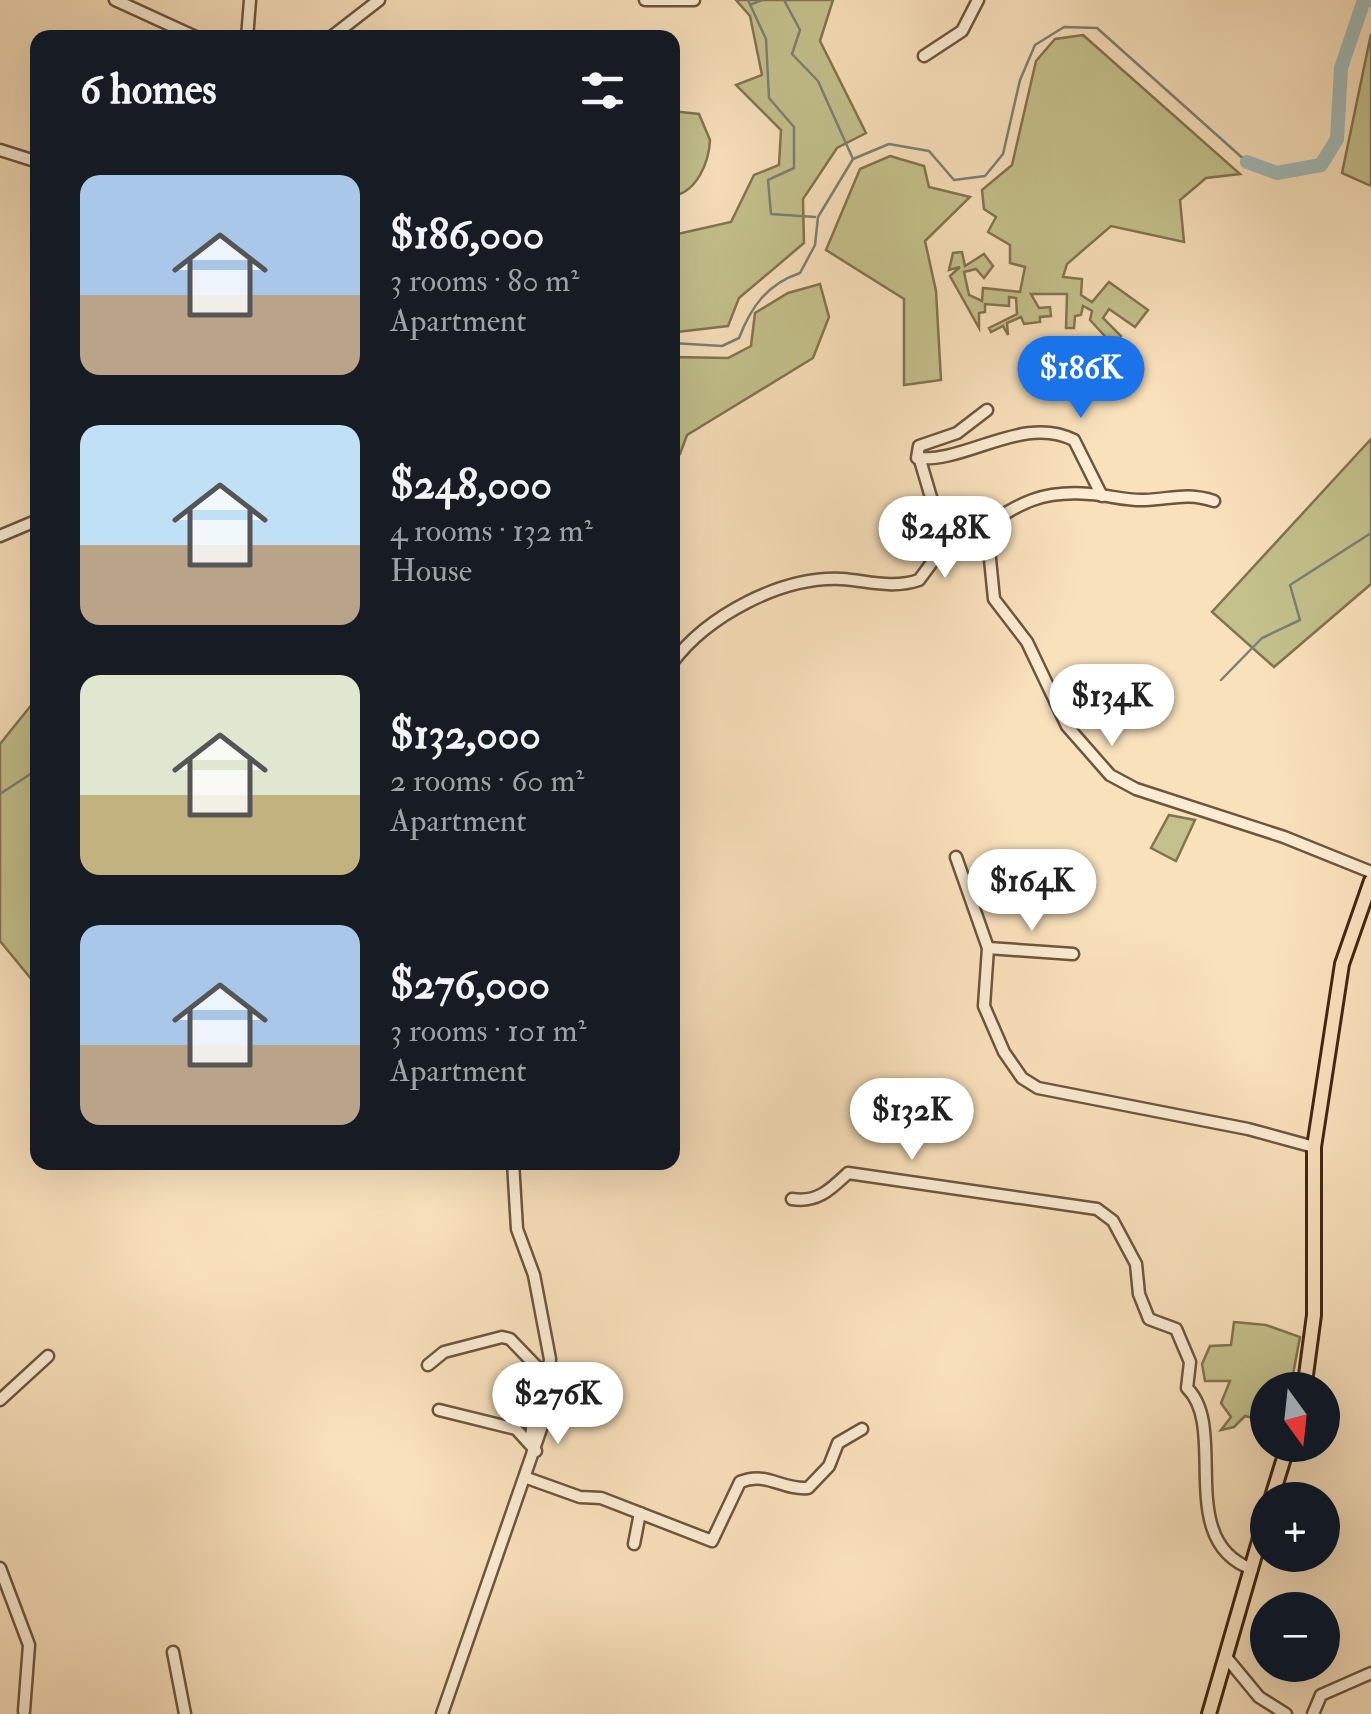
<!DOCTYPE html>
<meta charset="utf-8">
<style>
body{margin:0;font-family:"IM FELL Double Pica",serif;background:#242831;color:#f1f3f6;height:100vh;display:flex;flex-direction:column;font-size:38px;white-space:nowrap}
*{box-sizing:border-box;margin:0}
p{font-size:32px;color:#9ea1a6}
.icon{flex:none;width:55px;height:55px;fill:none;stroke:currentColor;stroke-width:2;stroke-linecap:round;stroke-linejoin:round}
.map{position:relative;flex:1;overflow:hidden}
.panel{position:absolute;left:30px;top:30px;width:650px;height:1140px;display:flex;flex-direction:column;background:#171b24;border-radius:20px;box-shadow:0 10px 40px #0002}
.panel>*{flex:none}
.needle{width:65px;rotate:165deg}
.controls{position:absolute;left:1250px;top:1372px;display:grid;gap:20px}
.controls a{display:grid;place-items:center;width:90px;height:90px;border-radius:50%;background:#171b24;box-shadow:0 10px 40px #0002;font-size:50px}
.price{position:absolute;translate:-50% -85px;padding:0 22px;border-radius:35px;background:#fff;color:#222;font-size:32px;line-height:65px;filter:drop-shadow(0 2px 5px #0008)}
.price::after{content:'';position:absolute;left:50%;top:60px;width:30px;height:22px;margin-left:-15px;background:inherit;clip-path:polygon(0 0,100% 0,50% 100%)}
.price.selected{background:#1a73e8;color:#fff}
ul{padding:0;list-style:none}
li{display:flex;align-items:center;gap:30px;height:250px;padding:0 50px}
li span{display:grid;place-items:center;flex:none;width:280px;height:200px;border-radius:20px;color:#555}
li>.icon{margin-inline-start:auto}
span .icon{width:120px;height:120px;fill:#fffc;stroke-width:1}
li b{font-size:42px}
h2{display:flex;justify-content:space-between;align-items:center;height:120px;padding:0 50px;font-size:42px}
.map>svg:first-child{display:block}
.green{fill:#c4c18c;stroke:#827450;stroke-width:2.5}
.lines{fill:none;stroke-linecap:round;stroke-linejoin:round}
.stream{stroke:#7a8077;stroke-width:2.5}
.river{stroke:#a1bbba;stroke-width:14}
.minor-casing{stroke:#6e563d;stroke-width:15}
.major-casing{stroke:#402713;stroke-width:18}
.minor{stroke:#fbecd3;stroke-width:10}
.major{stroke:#f9e1bc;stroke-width:12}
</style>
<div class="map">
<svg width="1371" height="1714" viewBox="0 0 1371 1714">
<rect width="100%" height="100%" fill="#f9e1bc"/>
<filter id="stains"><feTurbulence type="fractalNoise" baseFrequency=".002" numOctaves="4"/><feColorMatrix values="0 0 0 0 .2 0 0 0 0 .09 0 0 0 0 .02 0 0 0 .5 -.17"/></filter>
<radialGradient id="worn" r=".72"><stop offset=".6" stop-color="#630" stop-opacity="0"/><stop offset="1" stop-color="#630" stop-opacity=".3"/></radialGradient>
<!-- green -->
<g class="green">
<polygon points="736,0 833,0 820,41 866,133 837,148 803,199 804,243 739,298 728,326 677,332 672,328 673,235 731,222 754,175 779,165 781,130 736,85 762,75 750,16"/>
<polygon points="1371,34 1371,186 1342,173"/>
<polygon points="1083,35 1240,174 1206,178 1180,200 1184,242 1111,226 1067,264 1063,277 1082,279 1081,295 1092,302 1109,282 1148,310 1135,327 1109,309 1103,318 1121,336 1113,345 1090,320 1092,311 1083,306 1081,315 1075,316 1074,328 1066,328 1067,294 1031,294 1039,308 1050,307 1051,316 1040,317 1040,322 1024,324 1021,317 1007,323 1008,335 1003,326 991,332 989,328 1017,314 1016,298 1009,297 1009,306 985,304 985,312 979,313 979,328 950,276 960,267 949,270 953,253 962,252 965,266 984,254 993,266 984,278 976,269 964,272 969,295 982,301 983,288 1020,292 1025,267 1010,263 1010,245 988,232 996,217 984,209 982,190 1012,165 1036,61 1055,39"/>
<path d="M672 111 699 114 710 140C709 162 697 192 673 196Z"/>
<polygon points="890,156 924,166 929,187 970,197 925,241 936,291 941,380 904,385 904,299 826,250 860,169"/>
<polygon points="820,284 829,317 813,358 687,435 680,454 673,452 673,357 728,358 751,346 755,313 788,293"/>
<polygon points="1371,439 1371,584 1274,667 1212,612"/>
<polygon points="37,698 37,986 0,941 0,744"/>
<polygon points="1169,815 1195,820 1176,861 1151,848"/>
<polygon points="1234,1322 1266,1325 1300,1337 1290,1390 1268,1390 1267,1422 1245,1416 1234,1427 1221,1430 1231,1417 1221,1403 1230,1381 1205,1381 1202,1364 1210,1346 1231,1345"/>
</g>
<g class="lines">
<!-- stream -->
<g class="stream">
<polyline points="748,0 766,39 769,98 794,127 794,168 768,180 771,214 815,217"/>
<polyline points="784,0 800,30 792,54 818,81 853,159"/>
<polyline points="752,4 762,0"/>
<path d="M672 343 722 346 739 338C751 307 767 284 800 273L815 245 818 217 853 159 889 144 929 151 954 180 985 176 1003 154 1020 80 1035 45 1064 27 1097 28 1247 162"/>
<polyline points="1221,680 1262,638 1300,620 1290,585 1371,533"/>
<polyline points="0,794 38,769"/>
</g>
<!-- river -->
<polyline class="river" points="1247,162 1277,173 1321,165 1337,139 1341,68 1363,3 1368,0"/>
<!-- minor casing -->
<g class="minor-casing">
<g id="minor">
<polyline points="115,0 198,38"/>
<polyline points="645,0 694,0"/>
<polyline points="247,38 250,0"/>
<polyline points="330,38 379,0"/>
<polyline points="924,56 962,31 978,0"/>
<polyline points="0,150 38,162"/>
<path d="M987 410 957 433 919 446 917 458C967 463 1023 414 1074 440L1102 496"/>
<polyline points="920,460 946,548"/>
<polyline points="976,528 989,549 994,599 1027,642 1067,726 1110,775 1136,789 1284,837 1371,872"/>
<polyline points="0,536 38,520"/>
<path d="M672 663C707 616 781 576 842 579 868 581 893 589 919 580L939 553 971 526 982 528C1021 503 1041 490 1090 494 1109 495 1126 501 1145 500 1172 499 1187 492 1214 501"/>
<polyline points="956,857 988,948 984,1006 1004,1052 1022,1078 1038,1088 1248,1129 1314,1147"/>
<polyline points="988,948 1073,954"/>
<path d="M792 1199C817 1203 830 1190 848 1173L1097 1209 1113 1221 1136 1264 1139 1294 1149 1319 1176 1329 1190 1362 1187 1388C1229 1428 1174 1541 1252 1569"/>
<polyline points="428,1365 444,1352 502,1337 510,1339 538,1368"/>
<polyline points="0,1400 48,1356"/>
<polyline points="439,1410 516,1429 536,1451"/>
<polyline points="530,1442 534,1416 544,1403"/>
<path d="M527 1478 580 1497 601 1498 712 1541 740 1482C767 1471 781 1490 808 1488L829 1466 838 1443 862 1429"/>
<polyline points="634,1544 640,1513"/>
<polyline points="0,1568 29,1645 24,1711"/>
<polyline points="173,1652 185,1714"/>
<polyline points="1226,1657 1259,1697 1286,1714"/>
<polyline points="442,1714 543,1423 550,1359 534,1275 517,1229 513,1162"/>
<polyline points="1313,1714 1321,1695 1371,1673"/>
</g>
</g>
<!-- major casing -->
<g class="major-casing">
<g id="major">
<polyline points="1304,1390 1314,1315 1314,1147 1342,964 1371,881"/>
<polyline points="1271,1500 1288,1445"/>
<polyline points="1209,1714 1268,1510"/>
</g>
</g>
<!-- minor -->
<use href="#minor" class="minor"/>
<!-- major -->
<use href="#major" class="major"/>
</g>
<rect width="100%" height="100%" filter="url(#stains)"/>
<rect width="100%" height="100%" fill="url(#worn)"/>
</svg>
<div class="controls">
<a><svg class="needle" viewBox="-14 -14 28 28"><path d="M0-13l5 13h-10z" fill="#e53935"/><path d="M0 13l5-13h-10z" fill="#9ea1a6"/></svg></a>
<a>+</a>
<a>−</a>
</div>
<b class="price selected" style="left:1081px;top:421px">$186K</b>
<b class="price" style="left:945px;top:581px">$248K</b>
<b class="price" style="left:1112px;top:749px">$134K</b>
<b class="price" style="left:1032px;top:934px">$164K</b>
<b class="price" style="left:912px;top:1163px">$132K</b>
<b class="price" style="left:558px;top:1447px">$276K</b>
<section class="panel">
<h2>6 homes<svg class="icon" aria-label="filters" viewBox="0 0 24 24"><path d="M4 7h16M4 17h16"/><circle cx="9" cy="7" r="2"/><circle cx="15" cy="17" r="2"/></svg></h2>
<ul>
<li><span style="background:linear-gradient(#a9c7e8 60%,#b9a48a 0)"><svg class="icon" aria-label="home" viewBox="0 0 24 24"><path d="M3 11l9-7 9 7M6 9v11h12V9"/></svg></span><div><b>$186,000</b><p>3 rooms · 80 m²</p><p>Apartment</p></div></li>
<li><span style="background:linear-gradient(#bfe0f5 60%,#b9a48a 0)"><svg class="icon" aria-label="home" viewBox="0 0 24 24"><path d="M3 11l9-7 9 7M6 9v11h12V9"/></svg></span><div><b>$248,000</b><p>4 rooms · 132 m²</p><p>House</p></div></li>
<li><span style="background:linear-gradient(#dfe7d0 60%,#c2b280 0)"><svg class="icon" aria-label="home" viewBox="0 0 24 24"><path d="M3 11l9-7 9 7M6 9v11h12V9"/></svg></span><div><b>$132,000</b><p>2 rooms · 60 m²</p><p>Apartment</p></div></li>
<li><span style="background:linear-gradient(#a9c7e8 60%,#b9a48a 0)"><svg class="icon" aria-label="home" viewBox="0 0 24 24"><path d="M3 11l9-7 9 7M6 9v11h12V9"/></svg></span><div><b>$276,000</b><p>3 rooms · 101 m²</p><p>Apartment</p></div></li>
</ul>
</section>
</div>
